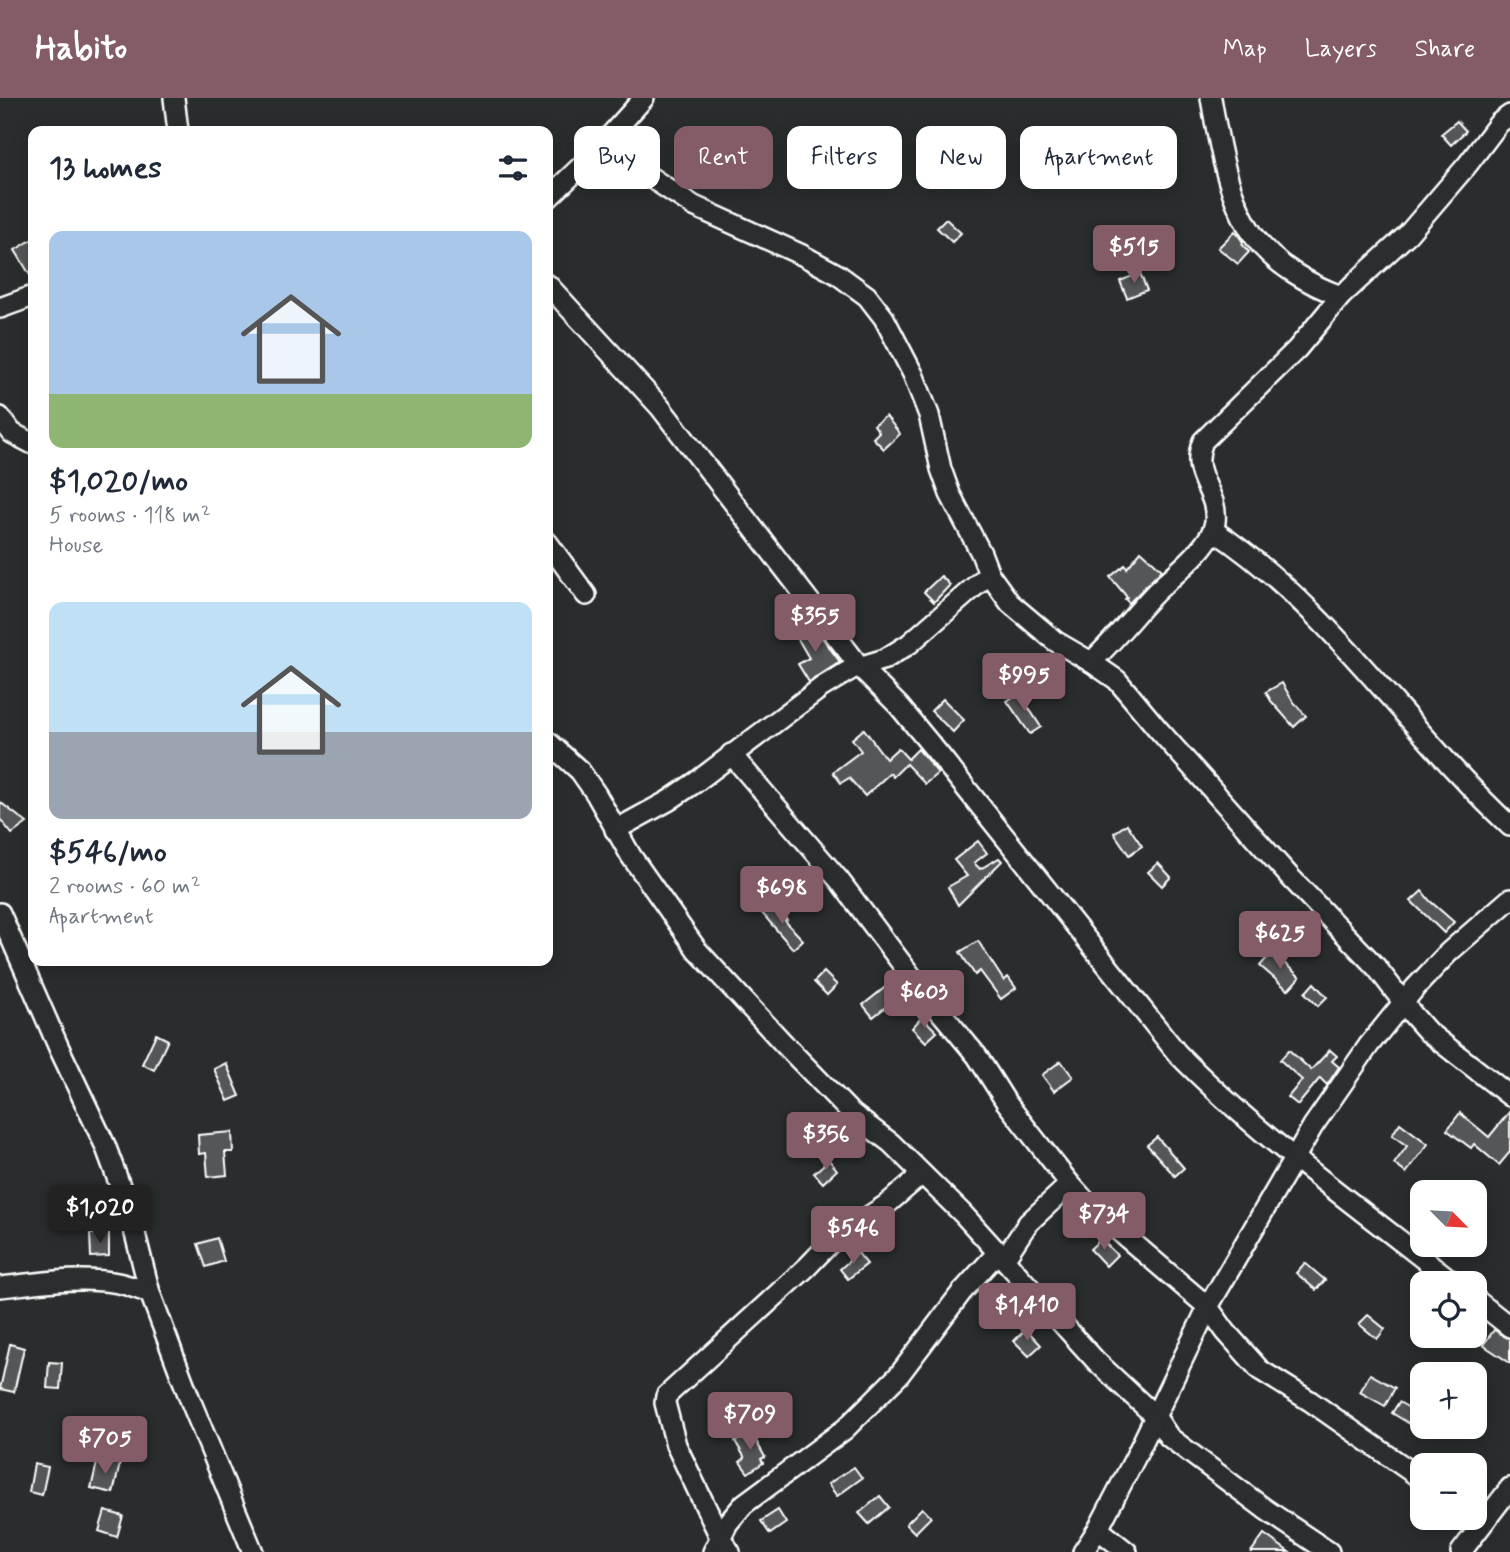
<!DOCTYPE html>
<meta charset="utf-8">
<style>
body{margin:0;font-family:Mynerve,sans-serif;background:#f6f6f7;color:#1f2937;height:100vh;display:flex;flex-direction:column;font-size:26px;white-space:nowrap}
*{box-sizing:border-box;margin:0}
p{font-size:23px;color:#747a83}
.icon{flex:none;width:38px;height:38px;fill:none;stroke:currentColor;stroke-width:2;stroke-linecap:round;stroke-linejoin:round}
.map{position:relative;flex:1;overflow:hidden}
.sheet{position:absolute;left:28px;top:28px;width:525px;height:840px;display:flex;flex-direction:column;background:#fff;border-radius:14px;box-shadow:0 4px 18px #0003}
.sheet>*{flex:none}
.hud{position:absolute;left:574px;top:28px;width:665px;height:63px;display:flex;gap:14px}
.needle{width:46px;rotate:114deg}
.controls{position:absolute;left:1410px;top:1082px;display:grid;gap:14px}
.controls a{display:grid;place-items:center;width:77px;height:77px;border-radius:14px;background:#fff;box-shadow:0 4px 18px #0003;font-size:35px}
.price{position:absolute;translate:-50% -60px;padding:0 16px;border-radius:7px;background:#845c67;color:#fff;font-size:23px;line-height:46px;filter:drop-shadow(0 2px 4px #0008)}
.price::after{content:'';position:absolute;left:50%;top:42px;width:21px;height:16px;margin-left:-10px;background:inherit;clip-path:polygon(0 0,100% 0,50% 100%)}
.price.active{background:#222;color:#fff}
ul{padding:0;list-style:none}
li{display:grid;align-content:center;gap:14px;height:371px;padding:0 21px}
li span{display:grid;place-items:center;height:217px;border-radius:14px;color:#555}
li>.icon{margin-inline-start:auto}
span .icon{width:126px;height:126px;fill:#fffc;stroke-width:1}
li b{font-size:30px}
h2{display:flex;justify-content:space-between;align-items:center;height:84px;padding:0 21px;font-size:30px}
.pill{padding:0 24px;border-radius:14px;background:#fff;box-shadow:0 4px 18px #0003;font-size:24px;line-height:63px}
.pill.active{background:#845c67;color:#fff}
header{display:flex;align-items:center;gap:42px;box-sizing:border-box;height:98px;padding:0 35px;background:#845c67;color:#fff}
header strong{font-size:33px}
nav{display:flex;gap:38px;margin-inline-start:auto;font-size:24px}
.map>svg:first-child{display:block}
.building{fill:#555758;stroke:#fff;stroke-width:2}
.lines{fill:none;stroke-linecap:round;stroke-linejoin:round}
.street-casing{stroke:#fff;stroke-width:24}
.street{stroke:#2a2d2e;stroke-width:19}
</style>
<header>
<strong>Habito</strong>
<nav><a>Map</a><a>Layers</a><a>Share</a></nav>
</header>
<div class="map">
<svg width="1510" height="1454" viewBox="0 0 1510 1454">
<rect width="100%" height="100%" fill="#2a2d2e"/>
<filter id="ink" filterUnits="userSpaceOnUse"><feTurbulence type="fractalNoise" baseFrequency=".0143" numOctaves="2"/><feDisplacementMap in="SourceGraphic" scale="14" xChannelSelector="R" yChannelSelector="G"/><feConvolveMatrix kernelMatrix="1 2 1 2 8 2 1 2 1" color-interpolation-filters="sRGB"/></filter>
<g filter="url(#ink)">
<!-- building -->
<g class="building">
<polygon points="1457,23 1466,33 1451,47 1441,36"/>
<polygon points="946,121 961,135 952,144 937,130"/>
<polygon points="1235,133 1243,144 1242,146 1249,154 1238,166 1218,150"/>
<polygon points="33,141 33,182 15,152"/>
<polygon points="1140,175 1147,192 1127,200 1120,183"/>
<polygon points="886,318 900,336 884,351 873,340 879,334 874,327"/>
<polygon points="1141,453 1162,472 1129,505 1125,501 1127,499 1110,479 1125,467 1127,470"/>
<polygon points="941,478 950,487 934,504 924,494"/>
<polygon points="812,526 840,564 809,584 798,566 809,560 795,536"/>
<polygon points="1282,585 1292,602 1306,618 1294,629 1271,603 1266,594"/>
<polygon points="1019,595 1041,629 1030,636 1007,603"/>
<polygon points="943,601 964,622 953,634 931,613"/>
<polygon points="864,631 886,661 898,650 908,661 918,651 938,675 925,686 906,666 893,679 890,675 865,698 849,680 841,685 833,674 861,653 852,641"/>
<polygon points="0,704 27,725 12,736 0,721"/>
<polygon points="1127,726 1142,748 1129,757 1114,735"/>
<polygon points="978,743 987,755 974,765 980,771 999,760 1002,763 958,807 948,789 967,778 954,762"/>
<polygon points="1158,765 1171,779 1162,788 1148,774"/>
<polygon points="1422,793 1430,803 1454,824 1444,835 1411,803"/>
<polygon points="773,805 787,822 785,823 803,842 793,851 761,814"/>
<polygon points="978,843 1004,883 1008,879 1016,890 1001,901 980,873 975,877 960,854"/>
<polygon points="1272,854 1300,879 1288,892 1260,868"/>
<polygon points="824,874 837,887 827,897 814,884"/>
<polygon points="1314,885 1327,899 1318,908 1305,895"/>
<polygon points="888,887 898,899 873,919 863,907"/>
<polygon points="922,919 937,934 926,944 912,930"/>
<polygon points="156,936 168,942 154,972 142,966"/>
<polygon points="1289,952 1311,972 1330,952 1337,958 1332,963 1339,969 1327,987 1320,980 1298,1007 1288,999 1302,982 1280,962"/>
<polygon points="1061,963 1073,979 1054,993 1042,977"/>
<polygon points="226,965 240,998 228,1003 214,971"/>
<polygon points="1510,1013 1510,1054 1499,1067 1474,1046 1471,1050 1447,1032 1460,1015 1489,1039"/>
<polygon points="1400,1025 1428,1046 1406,1075 1394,1066 1407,1048 1392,1037"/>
<polygon points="232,1034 233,1054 225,1054 227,1077 208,1079 206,1055 199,1056 198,1037"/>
<polygon points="1157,1039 1184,1070 1175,1078 1147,1047"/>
<polygon points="829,1062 837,1072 823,1085 814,1075"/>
<polygon points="109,1135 109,1158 91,1159 90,1136"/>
<polygon points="217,1140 224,1163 206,1169 198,1146"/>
<polygon points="1101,1141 1117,1157 1106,1168 1090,1151"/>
<polygon points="858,1155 867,1166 848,1181 840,1171"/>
<polygon points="1305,1165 1325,1182 1316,1192 1296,1175"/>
<polygon points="1368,1217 1385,1231 1377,1241 1359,1226"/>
<polygon points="1026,1231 1041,1247 1029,1258 1014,1243"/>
<polygon points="1494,1232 1510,1241 1510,1265 1483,1247"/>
<polygon points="10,1246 24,1250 14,1294 0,1291"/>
<polygon points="49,1264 62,1265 60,1291 47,1290"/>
<polygon points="1370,1276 1395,1290 1385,1308 1360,1294"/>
<polygon points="1399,1304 1423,1318 1423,1334 1392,1315"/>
<polygon points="751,1334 765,1359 761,1361 763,1365 748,1375 740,1364 745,1360 735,1343"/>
<polygon points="98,1361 120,1366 113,1395 91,1390"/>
<polygon points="34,1366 48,1369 42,1397 29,1394"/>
<polygon points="854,1369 862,1380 837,1398 828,1386"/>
<polygon points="880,1398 889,1409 869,1426 859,1415"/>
<polygon points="922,1410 931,1419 915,1435 906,1426"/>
<polygon points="778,1412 786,1425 770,1436 761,1423"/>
<polygon points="105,1413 123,1418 117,1439 99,1433"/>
<polygon points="1264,1436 1289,1454 1251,1454"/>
</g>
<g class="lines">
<!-- street casing -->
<g class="street-casing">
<g id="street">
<polyline points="174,0 178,33"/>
<path d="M1211 0C1219 46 1227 99 1254 138 1273 166 1310 187 1341 198"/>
<polyline points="601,47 694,108 802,157 837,176 867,198 884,220 913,276 929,317 941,371 950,396 981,455 989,476 1010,505 1055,543 1091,564 1117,582 1157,630 1291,780 1377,870 1413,917 1428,934 1510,998"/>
<polyline points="548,100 590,60 644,0"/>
<path d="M548 187 660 309 860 569 899 608 941 659 1177 955C1261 1041 1360 1110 1454 1185"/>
<polyline points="0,210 33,198"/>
<polyline points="0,319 12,335 33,346"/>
<path d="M1213 432C1331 510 1408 633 1510 728"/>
<polyline points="548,445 586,497"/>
<path d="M1091 564C1114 543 1132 519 1153 497 1170 479 1212 449 1215 424 1219 392 1188 378 1203 343L1297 251 1341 198 1408 136 1468 66 1499 25 1510 17"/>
<polyline points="548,644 580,673 596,696 631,758 697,852 786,948 850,1014 891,1045 963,1116 1096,1263 1155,1318 1169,1339 1265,1411 1329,1454"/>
<polyline points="731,656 839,782 918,887 977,958 1006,1004 1034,1040 1070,1086 1092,1110 1208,1209 1226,1234 1260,1272 1310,1303 1423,1382"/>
<polyline points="615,732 668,703 696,684 822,589 852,571 885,561 909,546 989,476"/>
<polyline points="0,815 59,950 105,1047 129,1112 150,1195 191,1304 253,1454"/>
<polyline points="1005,1160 1028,1125 1070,1086"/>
<path d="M0 1189C38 1185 80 1178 118 1185 129 1187 140 1192 150 1195"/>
<polyline points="1475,1201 1510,1229"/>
<polyline points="1098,1431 1127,1454"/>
<polyline points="713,1454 728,1425 744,1406 845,1331 899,1277 961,1195 999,1153"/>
<polyline points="730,1454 721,1441 676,1347 665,1305 666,1298 807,1169 833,1142 886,1107 922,1076"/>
<polyline points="1083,1454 1098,1431 1135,1360 1208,1209 1313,1028 1369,947 1415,890 1449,854 1510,801"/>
<polyline points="1461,1454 1510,1390"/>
</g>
</g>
<!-- street -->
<use href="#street" class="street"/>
</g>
</g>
</svg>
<div class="controls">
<a><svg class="needle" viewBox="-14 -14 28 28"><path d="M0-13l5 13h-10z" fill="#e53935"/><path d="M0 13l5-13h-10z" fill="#747a83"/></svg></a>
<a><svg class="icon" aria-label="locate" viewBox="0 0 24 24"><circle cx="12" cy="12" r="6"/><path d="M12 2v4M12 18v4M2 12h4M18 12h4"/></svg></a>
<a>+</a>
<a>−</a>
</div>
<b class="price" style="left:1134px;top:187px">$515</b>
<b class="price" style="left:815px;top:556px">$355</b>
<b class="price" style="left:1024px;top:615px">$995</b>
<b class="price" style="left:782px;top:828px">$698</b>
<b class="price" style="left:1280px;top:873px">$625</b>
<b class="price" style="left:924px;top:932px">$603</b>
<b class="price" style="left:826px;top:1074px">$356</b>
<b class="price active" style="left:100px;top:1147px">$1,020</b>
<b class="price" style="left:1104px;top:1154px">$734</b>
<b class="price" style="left:853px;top:1168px">$546</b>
<b class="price" style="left:1027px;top:1245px">$1,410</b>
<b class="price" style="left:750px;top:1354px">$709</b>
<b class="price" style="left:105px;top:1378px">$705</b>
<div class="hud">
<a class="pill">Buy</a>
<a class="pill active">Rent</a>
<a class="pill">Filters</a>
<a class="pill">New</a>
<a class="pill">Apartment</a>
</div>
<section class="sheet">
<h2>13 homes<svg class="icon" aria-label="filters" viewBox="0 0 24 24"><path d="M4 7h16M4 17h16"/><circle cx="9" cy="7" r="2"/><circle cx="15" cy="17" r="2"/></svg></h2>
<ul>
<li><span style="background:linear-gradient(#a9c7e8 75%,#8fb573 0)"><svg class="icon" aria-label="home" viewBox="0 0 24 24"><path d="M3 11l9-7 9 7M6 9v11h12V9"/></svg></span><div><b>$1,020/mo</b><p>5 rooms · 118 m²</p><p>House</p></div></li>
<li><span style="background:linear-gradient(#bfe0f5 60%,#9aa5b1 0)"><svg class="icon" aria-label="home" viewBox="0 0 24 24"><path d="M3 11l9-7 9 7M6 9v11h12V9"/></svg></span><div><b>$546/mo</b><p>2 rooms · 60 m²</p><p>Apartment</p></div></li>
</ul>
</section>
</div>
